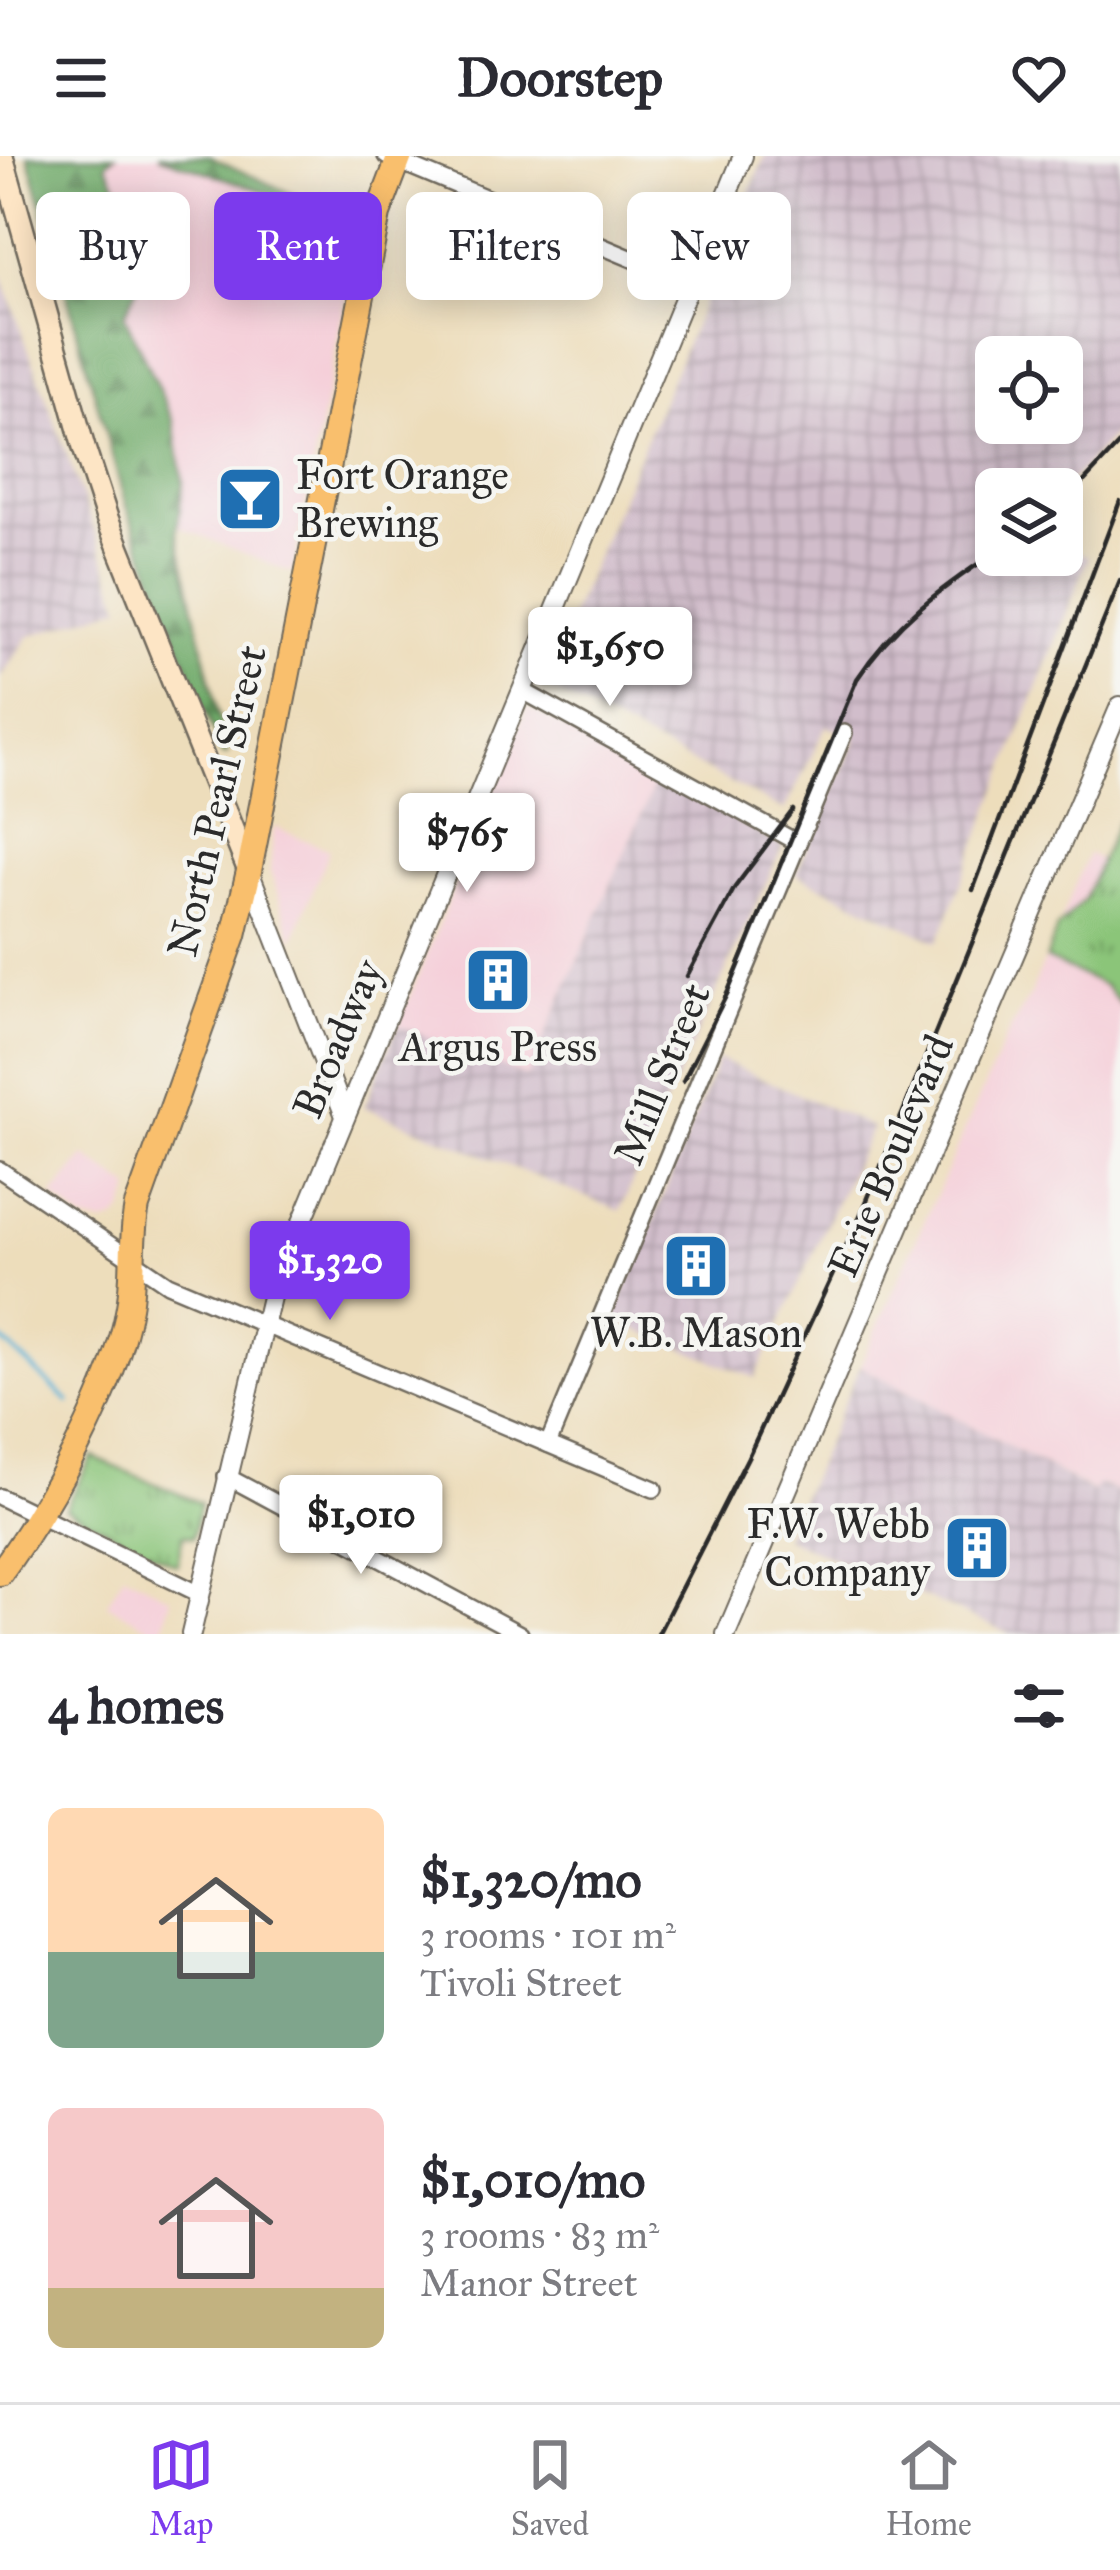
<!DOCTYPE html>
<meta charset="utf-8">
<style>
body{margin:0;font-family:"IM FELL Great Primer",serif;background:#f2f2f3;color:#2b2b33;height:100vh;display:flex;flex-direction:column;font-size:45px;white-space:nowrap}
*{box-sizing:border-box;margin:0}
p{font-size:39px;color:#7c7c81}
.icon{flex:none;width:66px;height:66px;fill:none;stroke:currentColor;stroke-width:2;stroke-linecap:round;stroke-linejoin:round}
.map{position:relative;height:1478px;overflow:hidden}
.side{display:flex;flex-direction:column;background:#fff;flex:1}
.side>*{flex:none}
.banner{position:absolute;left:36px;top:36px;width:1050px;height:108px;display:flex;gap:24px}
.controls{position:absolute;left:975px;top:180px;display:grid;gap:24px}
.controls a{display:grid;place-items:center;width:108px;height:108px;border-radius:18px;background:#fff;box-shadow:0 6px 30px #0003;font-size:60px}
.price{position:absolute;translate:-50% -102px;padding:0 27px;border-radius:12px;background:#fff;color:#222;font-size:39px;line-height:78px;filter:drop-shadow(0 3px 6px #0008)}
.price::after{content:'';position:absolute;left:50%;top:72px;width:36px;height:27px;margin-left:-18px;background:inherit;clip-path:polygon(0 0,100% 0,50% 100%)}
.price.current{background:#7c3aed;color:#fff}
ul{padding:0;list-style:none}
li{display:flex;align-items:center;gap:36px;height:300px;padding:0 48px}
li span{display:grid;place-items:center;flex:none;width:336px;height:240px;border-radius:18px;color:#555}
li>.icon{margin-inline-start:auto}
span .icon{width:144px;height:144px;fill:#fffc;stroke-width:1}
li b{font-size:51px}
h2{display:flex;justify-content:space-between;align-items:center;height:144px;padding:0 48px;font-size:51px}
.tag{padding:0 42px;border-radius:18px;background:#fff;box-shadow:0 6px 30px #0003;font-size:42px;line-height:108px}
.tag.current{background:#7c3aed;color:#fff}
header{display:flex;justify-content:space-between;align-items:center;height:156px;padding:0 48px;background:#fff;font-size:54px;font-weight:800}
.tabs{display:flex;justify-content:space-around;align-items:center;height:168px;border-top:3px solid #e1e1e2;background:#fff;font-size:33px;color:#7c7c81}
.tabs a{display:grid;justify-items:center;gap:6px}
.tabs .current{color:#7c3aed}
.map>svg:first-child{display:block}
.built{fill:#f5cfd9}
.industrial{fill:url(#industrial-grid);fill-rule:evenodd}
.forest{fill:url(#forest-firs);stroke:#4e6a4a;stroke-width:3}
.park{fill:url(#park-tufts);stroke:#5b7852;stroke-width:3}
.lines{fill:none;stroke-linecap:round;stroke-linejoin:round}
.stream{stroke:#55b0d3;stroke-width:4.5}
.minor-casing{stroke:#6f695d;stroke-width:20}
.tertiary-casing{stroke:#6f695d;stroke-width:22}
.secondary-casing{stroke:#6f695d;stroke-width:26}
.primary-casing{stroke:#6f695d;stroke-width:28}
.minor{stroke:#fff;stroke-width:15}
.tertiary{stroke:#fff;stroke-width:18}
.secondary{stroke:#fde5c5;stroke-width:21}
.primary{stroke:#f9bf6d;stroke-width:24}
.rail{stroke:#2b2b2b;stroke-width:4.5}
.labels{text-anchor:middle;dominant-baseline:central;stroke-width:9;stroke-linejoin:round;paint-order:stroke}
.poi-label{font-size:42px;fill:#2b2b2b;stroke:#f6f6f2}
.street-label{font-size:42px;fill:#2b2b2b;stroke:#f6f6f2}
</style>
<header><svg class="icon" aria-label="menu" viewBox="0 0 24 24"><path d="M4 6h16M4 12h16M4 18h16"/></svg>Doorstep<svg class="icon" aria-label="heart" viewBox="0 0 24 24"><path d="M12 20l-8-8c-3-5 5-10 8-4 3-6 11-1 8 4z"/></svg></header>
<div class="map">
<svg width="1120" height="1478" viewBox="0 0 1120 1478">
<defs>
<pattern id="industrial-grid" width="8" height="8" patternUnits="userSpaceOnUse" patternTransform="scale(3)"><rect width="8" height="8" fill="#d1bdcb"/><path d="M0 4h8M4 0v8" fill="none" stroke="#aa9aa5"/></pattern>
<pattern id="forest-firs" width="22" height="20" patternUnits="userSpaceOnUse" patternTransform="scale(3)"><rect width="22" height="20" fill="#70aa69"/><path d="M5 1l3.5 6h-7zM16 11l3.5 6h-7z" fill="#5c8b57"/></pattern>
<pattern id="park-tufts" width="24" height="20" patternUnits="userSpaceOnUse" patternTransform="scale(3)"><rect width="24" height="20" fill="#8bc579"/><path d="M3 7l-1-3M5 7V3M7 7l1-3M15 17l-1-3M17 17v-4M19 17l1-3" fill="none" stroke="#72a063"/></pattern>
</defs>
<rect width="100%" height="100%" fill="#f6f6f2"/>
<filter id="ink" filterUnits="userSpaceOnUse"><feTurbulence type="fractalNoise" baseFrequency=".00833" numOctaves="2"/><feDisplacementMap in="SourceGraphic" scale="24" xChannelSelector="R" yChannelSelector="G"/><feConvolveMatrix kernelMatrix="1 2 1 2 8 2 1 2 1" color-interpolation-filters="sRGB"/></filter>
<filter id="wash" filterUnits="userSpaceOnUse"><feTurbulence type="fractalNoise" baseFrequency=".004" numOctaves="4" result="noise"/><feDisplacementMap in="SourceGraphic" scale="48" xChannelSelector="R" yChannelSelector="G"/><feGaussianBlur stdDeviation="2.7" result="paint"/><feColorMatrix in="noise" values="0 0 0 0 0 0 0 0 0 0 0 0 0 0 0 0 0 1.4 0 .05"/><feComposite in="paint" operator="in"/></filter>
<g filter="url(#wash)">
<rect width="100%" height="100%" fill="#edddbb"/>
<!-- built -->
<g class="built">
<polygon points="115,0 159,0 360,68 292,417 177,370 183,326 124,159 136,66 105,8"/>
<polygon points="527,551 657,622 527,921 398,869"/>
<polygon points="274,671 329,694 293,784 270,715"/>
<polygon points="1088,698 1120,713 1120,1337 1100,1328 1095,1336 860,1210 1006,881 1031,837"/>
<polygon points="85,1000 132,1033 122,1058 115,1064 105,1068 83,1065 53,1040"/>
<polygon points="124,1417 171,1442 161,1478 107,1448"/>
</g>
<!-- industrial -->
<g class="industrial">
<path d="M765 0H1120V265L1113 280 1062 335 996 333V399H1062V391L1089 400 938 786 796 718 856 582 826 570 785 655 542 529ZM996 201H1062V267H996Z"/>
<polygon points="0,115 122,450 28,481 0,523"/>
<polygon points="657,622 783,690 662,955 620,1055 364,951 398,869 527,921"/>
<polygon points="718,903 872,971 755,1222 613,1164"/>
<polygon points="860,1210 1094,1336 1099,1328 1120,1337 1120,1478 1010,1478 784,1381"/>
</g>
<!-- forest -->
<g class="forest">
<polygon points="28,0 115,0 106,8 136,66 135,96 148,108 124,159 174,266 183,326 177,376 227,598 222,598 126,350"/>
<polygon points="159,0 208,0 351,65"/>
</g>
<!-- park -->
<g class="park">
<polygon points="1118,664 1120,665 1120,848 1105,830 1046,803 1057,772 1084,744"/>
<polygon points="92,1301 200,1347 193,1381 183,1379 177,1409 65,1352"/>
</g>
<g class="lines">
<!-- stream -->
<polyline class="stream" points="0,1182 69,1246"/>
</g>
</g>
<g filter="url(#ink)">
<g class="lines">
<!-- minor casing -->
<g class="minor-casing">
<g id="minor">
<polyline points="386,0 690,127"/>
<polyline points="523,535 796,686"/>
<polyline points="0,1014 168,1128 654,1333"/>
<polyline points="548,1288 844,577"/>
<polyline points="226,1320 520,1478"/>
<polyline points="0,1341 200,1438"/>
</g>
</g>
<!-- tertiary casing -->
<g class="tertiary-casing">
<g id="tertiary">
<polyline points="249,715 345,960"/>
<polyline points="191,1478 271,1141 743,0"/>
<polyline points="726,1478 1120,550"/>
</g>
</g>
<!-- secondary casing -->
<g class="secondary-casing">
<polyline id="secondary" points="2,0 84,292 107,362 249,715"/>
</g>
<!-- primary casing -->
<g class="primary-casing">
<path id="primary" d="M0 1417C48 1352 116 1231 129 1151 135 1117 130 1083 137 1050L234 779 249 715 378 58 400 0"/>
</g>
<!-- minor -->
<use href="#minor" class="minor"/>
<!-- tertiary -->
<use href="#tertiary" class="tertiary"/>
<!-- secondary -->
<use href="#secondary" class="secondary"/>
<!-- primary -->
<use href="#primary" class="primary"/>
<!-- rail -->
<g class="rail">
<polyline points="1062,349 1120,287"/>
<polyline points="973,734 1120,345"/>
<polyline points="687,820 735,731 793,654"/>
<path d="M683 925 728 836 857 523C894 467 941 432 996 396"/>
<polyline points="658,1478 748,1301 865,1049 1120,425"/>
</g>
</g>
</g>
<!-- icons -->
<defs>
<g id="bar-square" transform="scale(3.45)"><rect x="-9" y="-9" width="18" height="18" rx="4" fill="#1f6fb2" stroke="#f6f6f2"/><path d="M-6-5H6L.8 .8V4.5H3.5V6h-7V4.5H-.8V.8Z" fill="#fff"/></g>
<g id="building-square" transform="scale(3.45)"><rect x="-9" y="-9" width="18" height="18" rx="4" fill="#1f6fb2" stroke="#f6f6f2"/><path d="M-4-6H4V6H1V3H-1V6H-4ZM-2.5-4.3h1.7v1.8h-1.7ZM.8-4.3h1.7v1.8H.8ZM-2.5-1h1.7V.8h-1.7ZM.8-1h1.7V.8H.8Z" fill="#fff"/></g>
</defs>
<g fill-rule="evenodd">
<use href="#bar-square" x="250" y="343"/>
<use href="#building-square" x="498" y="824"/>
<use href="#building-square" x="696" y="1110"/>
<use href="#building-square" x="977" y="1392"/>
</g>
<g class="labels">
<!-- poi labels -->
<g class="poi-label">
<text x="296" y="319" text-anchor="start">Fort Orange<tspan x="296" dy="48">Brewing</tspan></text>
<text x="498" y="891">Argus Press</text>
<text x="696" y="1177">W.B. Mason</text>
<text x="930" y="1368" text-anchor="end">F.W. Webb<tspan x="930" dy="48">Company</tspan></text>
</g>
<!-- street labels -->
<g class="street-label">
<text transform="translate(217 645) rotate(-77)">North Pearl Street</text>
<text transform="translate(338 883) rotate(-67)">Broadway</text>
<text transform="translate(662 918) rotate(-68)">Mill Street</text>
<text transform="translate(891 1000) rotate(-67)">Erie Boulevard</text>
</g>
</g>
</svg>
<div class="controls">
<a><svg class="icon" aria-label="locate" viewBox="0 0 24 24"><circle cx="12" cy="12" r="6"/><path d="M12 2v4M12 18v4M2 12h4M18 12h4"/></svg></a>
<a><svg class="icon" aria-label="layers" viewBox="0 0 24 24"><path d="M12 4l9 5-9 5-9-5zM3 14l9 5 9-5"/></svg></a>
</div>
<b class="price" style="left:610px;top:553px">$1,650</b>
<b class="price" style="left:467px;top:739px">$765</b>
<b class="price current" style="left:330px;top:1167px">$1,320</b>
<b class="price" style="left:361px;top:1421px">$1,010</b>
<div class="banner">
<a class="tag">Buy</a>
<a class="tag current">Rent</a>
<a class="tag">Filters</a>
<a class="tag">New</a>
</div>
</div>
<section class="side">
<h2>4 homes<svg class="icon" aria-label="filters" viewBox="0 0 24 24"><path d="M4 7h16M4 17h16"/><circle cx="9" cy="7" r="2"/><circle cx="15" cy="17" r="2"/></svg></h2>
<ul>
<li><span style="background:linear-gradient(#ffd9b3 60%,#7fa58c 0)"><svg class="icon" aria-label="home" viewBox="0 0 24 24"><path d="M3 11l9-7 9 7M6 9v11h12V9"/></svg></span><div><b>$1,320/mo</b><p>3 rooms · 101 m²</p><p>Tivoli Street</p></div></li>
<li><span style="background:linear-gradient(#f6c9c9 75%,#c2b280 0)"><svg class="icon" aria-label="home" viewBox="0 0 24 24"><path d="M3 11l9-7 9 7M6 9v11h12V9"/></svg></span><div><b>$1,010/mo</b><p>3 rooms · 83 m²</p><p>Manor Street</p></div></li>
</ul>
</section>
<nav class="tabs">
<a class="current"><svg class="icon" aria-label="map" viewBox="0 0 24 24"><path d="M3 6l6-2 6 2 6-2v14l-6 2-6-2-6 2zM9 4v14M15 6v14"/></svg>Map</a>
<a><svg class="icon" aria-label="saved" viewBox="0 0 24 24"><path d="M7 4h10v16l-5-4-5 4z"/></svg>Saved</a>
<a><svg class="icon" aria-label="home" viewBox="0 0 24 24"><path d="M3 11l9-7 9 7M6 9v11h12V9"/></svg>Home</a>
</nav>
